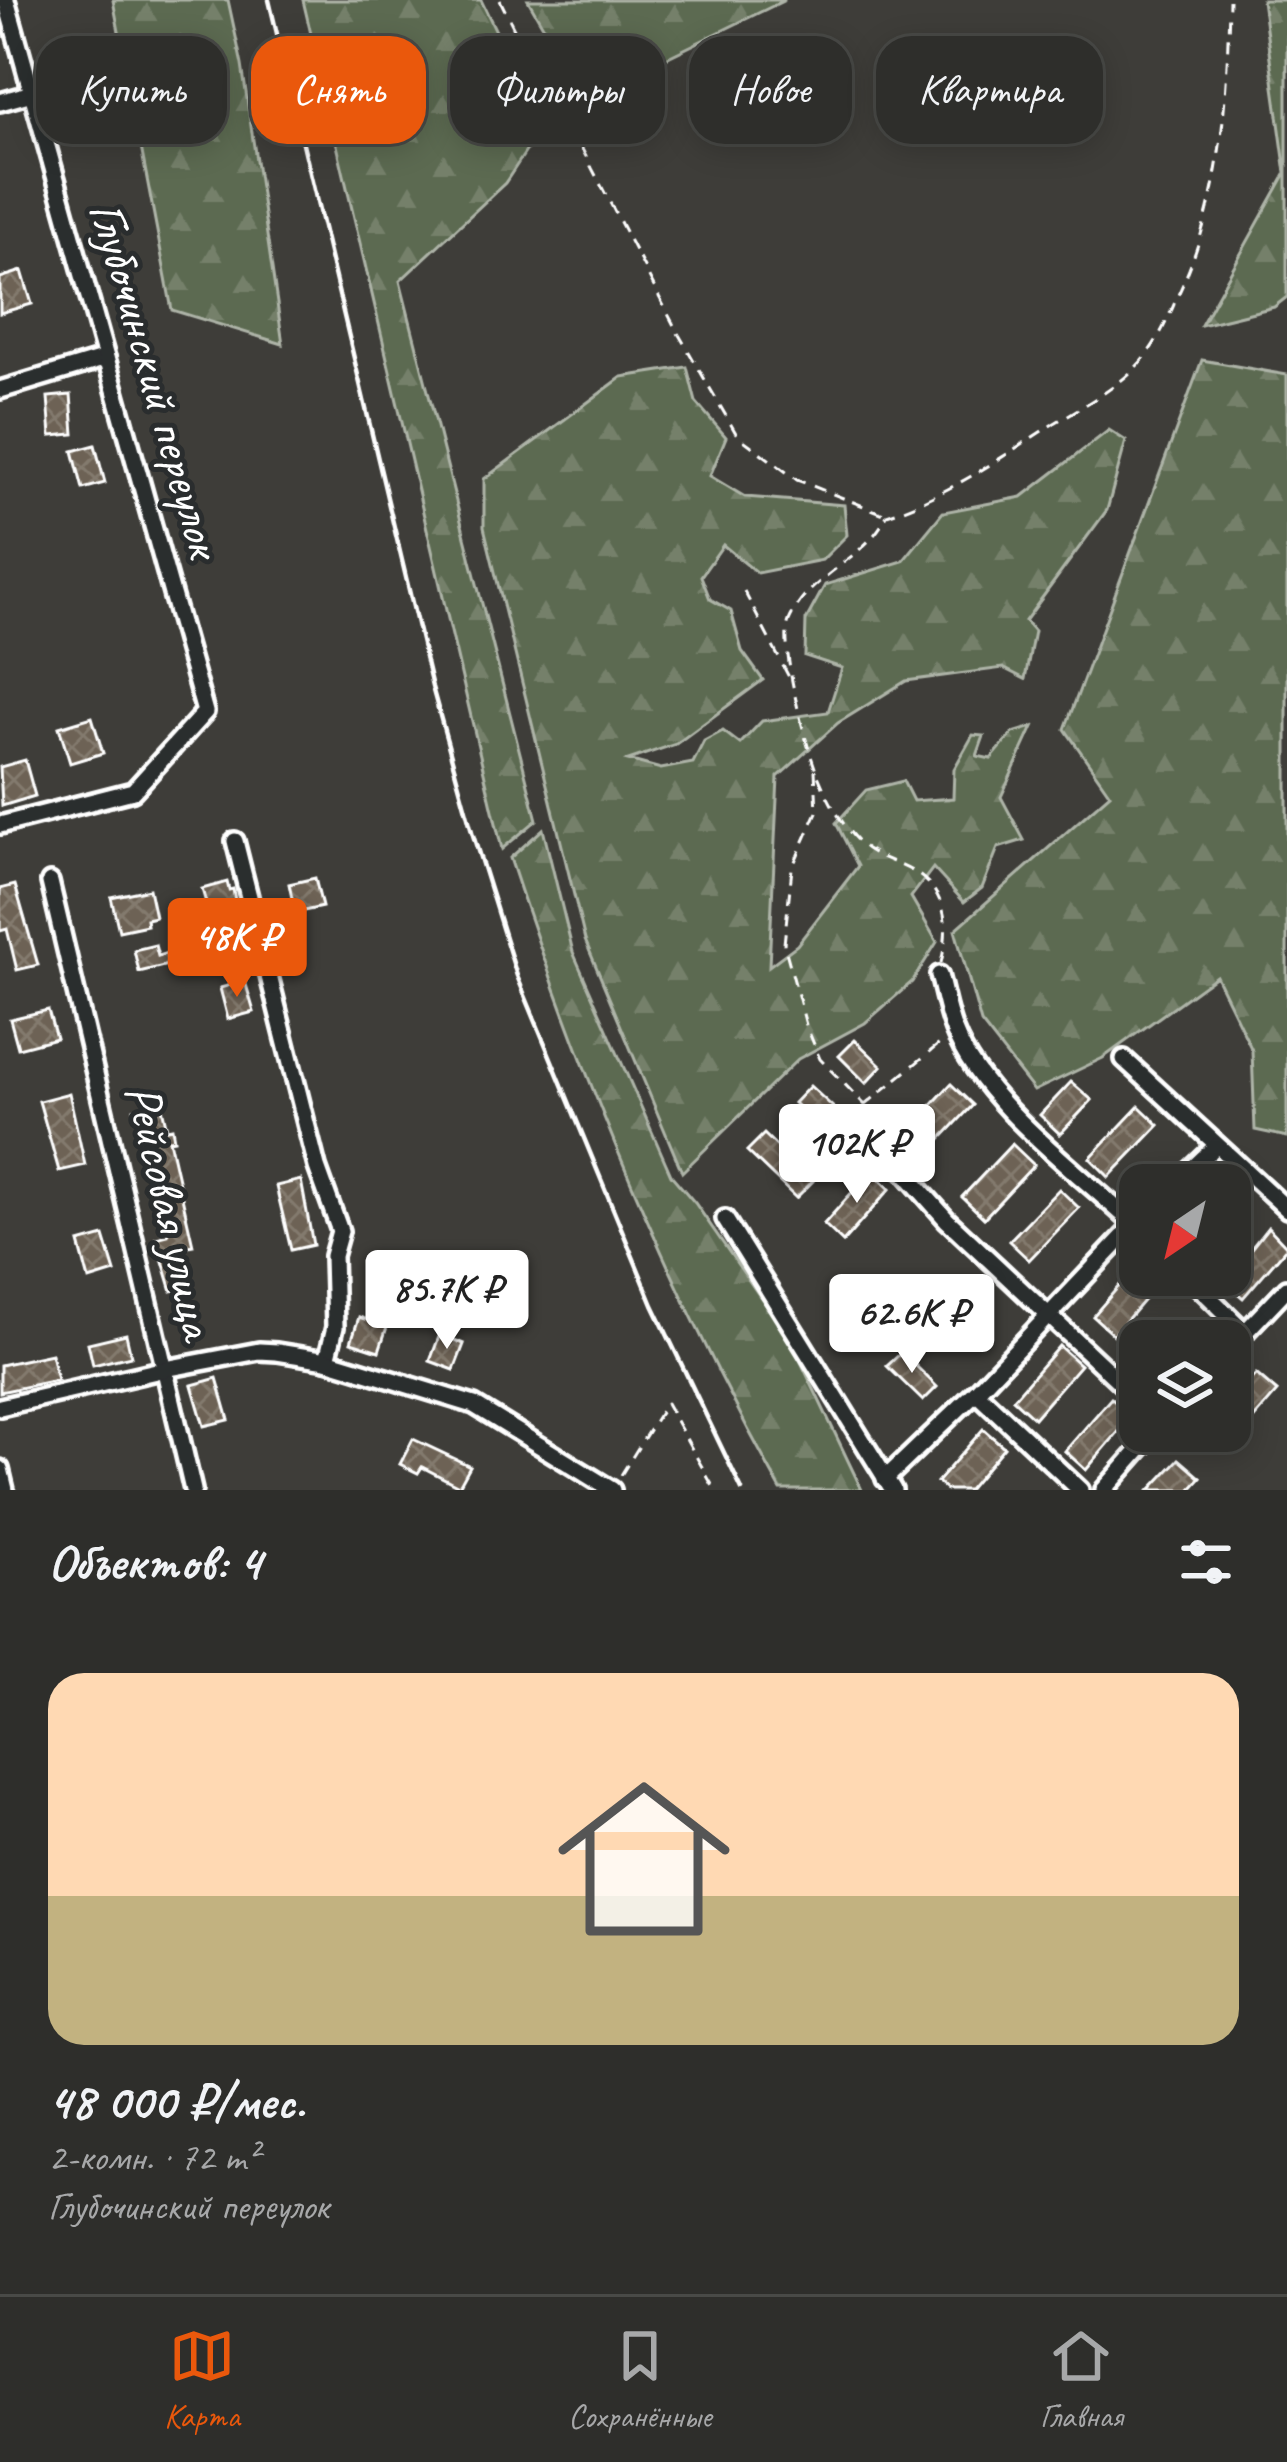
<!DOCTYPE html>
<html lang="ru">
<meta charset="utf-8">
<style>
body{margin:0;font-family:Caveat,sans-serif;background:#3a3a37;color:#f1f3f6;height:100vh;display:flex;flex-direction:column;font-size:45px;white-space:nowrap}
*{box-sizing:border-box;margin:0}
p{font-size:39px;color:#a7a8a9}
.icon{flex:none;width:66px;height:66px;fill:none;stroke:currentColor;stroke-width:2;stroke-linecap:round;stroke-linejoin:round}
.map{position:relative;height:1490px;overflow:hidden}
.details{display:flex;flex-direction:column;background:#2e2e2b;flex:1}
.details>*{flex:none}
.guide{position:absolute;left:36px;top:36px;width:1215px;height:108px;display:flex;gap:24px}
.needle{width:78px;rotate:215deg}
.tools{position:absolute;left:1119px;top:1164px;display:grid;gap:24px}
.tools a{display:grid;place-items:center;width:132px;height:132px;border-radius:24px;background:#2e2e2b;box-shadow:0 6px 30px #0003,0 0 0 3px #494a47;font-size:60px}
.price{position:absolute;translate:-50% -102px;padding:0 27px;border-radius:12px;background:#fff;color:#222;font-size:39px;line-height:78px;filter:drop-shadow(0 3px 6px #0008)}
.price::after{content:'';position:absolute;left:50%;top:72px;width:36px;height:27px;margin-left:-18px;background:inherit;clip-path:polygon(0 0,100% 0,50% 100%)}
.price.on{background:#ea580c;color:#fff}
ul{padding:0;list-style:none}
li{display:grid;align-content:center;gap:24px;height:636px;padding:0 48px}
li+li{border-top:3px solid #494a47}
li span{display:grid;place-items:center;height:372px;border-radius:36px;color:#555}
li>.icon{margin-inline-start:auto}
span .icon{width:216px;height:216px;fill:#fffc;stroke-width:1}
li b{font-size:51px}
h2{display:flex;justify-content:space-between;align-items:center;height:144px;padding:0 48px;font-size:51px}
.chip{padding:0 42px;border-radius:36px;background:#2e2e2b;box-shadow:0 6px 30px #0003,0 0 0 3px #494a47;font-size:42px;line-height:108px}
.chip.on{background:#ea580c;color:#fff}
.dock{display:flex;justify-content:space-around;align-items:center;height:168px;border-top:3px solid #494a47;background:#2e2e2b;font-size:33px;color:#a7a8a9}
.dock a{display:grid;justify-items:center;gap:6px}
.dock .on{color:#ea580c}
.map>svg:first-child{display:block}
.forest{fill:url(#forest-firs);stroke:#aeb4a8;stroke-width:3}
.building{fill:url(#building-cross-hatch);stroke:#fff;stroke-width:3}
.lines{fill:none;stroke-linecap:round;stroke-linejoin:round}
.minor-casing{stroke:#fff;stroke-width:24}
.path{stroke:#fff;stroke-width:3;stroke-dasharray:12 9;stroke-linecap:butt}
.minor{stroke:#2a2d2e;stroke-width:15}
.rail{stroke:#fff;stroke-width:4.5}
.labels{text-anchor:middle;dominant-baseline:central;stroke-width:10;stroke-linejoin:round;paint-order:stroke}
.street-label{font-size:51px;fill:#fff;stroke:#2a2d2e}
</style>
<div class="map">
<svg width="1287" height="1490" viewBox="0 0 1287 1490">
<defs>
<pattern id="forest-firs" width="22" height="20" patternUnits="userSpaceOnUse" patternTransform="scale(3)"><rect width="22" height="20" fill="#5c6a51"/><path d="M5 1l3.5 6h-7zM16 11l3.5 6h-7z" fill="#74806b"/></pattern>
<pattern id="building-cross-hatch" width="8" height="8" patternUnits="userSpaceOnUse" patternTransform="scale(3)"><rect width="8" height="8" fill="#6d6254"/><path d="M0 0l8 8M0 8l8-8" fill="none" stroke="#837a6e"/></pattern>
</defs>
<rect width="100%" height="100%" fill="#3e3d39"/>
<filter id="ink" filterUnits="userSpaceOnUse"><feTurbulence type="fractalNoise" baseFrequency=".00833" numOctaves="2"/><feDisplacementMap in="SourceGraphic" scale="24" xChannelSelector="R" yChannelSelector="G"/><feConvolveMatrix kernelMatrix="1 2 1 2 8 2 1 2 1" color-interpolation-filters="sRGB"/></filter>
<g filter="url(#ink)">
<!-- forest -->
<g class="forest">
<polygon points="113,0 228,0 242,65 283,344 172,310"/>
<polygon points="303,0 481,0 542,127 505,183 400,281 537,820 502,849"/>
<polygon points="528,0 785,0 627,77 602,61 568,69"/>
<polygon points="1262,0 1287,0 1287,297 1274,307 1201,325 1286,173"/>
<polygon points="1202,360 1287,375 1287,1137 1255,1130 1252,1050 1216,976 1103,1058 1034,1091 981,1023 955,930 1110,794 1065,729"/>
<polygon points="687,367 696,402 726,437 710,476 745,497 844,505 847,535 822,560 757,573 723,545 701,576 710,599 731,611 742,651 763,680 676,744 628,760 661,769 693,763 704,741 723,731 740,744 762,721 828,712 842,668 805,656 806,620 825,585 903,561 943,512 1022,497 1109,430 1126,441 1107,510 1025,621 1034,631 1025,679 1003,668 906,681 838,723 778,777 769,966 797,945 858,866 836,823 866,790 903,781 913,801 953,798 954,769 973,735 984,736 977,756 991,759 1013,733 1033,727 1001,797 1024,840 998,848 982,888 964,902 933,868 911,897 937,942 912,982 865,1023 798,1059 682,1172 585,940 484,527 484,479 622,377"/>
<path d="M543 829 573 952 671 1175 695 1203 791 1341 862 1490H781C669 1289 581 1076 510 858Z"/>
</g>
<!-- building -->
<g class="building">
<polygon points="22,271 32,304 0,313 0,278"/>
<polygon points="71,395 74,434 51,436 48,397"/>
<polygon points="95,445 105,483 83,489 73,451"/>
<polygon points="92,717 103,753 70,763 59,727"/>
<polygon points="25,760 35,796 2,806 0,767"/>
<polygon points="315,878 322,907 295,913 289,884"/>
<polygon points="227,882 229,890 233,889 236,907 226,910 228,919 212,924 202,889"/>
<polygon points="15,885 38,965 17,970 7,929 0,931 0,889"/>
<polygon points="149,889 155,917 146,919 147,925 119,931 111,897"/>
<polygon points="155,945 158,956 180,949 185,968 174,971 172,964 139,972 134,950"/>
<polygon points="245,981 254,1012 228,1019 220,988"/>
<polygon points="48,1010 56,1038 18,1048 10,1019"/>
<polygon points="855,1040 882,1066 866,1083 839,1056"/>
<polygon points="1071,1082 1092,1100 1060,1134 1040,1115"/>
<polygon points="951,1084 973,1105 922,1159 900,1139"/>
<polygon points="810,1086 860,1132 844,1149 794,1103"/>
<polygon points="69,1093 85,1165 59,1171 39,1101"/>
<polygon points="161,1103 167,1129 172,1128 174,1139 169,1140 193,1245 183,1247 193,1286 172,1291 156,1238 168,1235 154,1179 149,1180 143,1157 134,1109"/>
<polygon points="1139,1106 1159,1125 1109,1177 1090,1158"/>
<polygon points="764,1134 813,1181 796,1198 747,1151"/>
<polygon points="1012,1144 1034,1165 984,1218 962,1197"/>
<polygon points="871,1171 890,1189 843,1242 824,1224"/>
<polygon points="301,1180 313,1245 291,1250 276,1186"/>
<polygon points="1059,1189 1079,1208 1029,1260 1009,1241"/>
<polygon points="1268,1227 1287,1247 1243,1298 1222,1280 1230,1275"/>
<polygon points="104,1236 115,1272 89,1280 79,1243"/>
<polygon points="1140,1262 1140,1275 1152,1275 1160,1281 1114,1335 1093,1316"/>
<polygon points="359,1317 387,1327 379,1351 351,1342"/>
<polygon points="126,1334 131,1356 93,1365 88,1343"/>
<polygon points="440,1334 464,1344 454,1370 430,1361"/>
<polygon points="1059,1346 1080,1365 1034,1418 1013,1399"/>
<polygon points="902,1352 937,1387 923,1401 887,1366"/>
<polygon points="51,1354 57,1380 0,1392 0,1365"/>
<polygon points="1256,1374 1277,1392 1230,1446 1215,1431 1230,1431 1230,1403"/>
<polygon points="217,1378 229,1420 204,1426 192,1385"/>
<polygon points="1111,1398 1132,1416 1086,1470 1065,1451"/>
<polygon points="983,1429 1004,1447 968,1490 946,1490 937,1482"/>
<polygon points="413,1439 470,1466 459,1486 422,1467 418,1473 400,1464"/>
<polygon points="1179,1459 1201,1478 1190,1490 1150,1490"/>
</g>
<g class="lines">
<!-- minor casing -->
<g class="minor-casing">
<g id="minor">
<polyline points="0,102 32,93"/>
<polyline points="0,390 106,358"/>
<polyline points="0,825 133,791 205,712 6,0"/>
<polyline points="235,841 317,1167 340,1231 333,1256 335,1327 327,1360"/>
<polyline points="50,882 193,1490"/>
<path d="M939 975C944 993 947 1012 954 1030 982 1104 1083 1175 1140 1230"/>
<polyline points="1124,1059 1287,1209"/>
<polyline points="875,1139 947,1220 1140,1401"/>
<polyline points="1175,1185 1216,1146"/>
<polyline points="725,1219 893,1490"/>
<polyline points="1187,1275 1245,1332"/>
<polyline points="1230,1348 1287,1288"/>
<polyline points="976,1392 1080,1490"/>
<polyline points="0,1407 165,1369 259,1351 277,1352 327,1360 474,1405 612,1490"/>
<polyline points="0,1469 5,1490"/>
<polyline points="885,1479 976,1392 1140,1219"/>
<polyline points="1104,1490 1156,1431"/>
</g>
</g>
<!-- path -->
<g class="path">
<polyline points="500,0 544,90 570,126 678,333 737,435 797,480 884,514"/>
<polyline points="744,591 792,683"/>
<polyline points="815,770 817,812 792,868 784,944 806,1025 820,1059 865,1105"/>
<path d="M941 963C947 937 950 909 930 885 915 867 886 862 867 849 845 833 827 798 817 773 806 746 779 646 789 621 809 574 867 559 887 515 944 496 989 466 1039 433 1070 412 1112 393 1137 366 1157 345 1167 321 1178 295 1222 200 1227 103 1229 0"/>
<polyline points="871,1126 865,1105 943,1041"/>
<polyline points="621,1475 666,1403 715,1490"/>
</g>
<!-- minor -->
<use href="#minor" class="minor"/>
<!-- rail -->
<polyline class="rail" points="269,0 432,687 473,835 517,976 653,1305 742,1490"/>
</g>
</g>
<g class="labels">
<!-- street labels -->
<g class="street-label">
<text transform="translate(156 379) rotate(74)">Глубочинский переулок</text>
<text transform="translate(171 1211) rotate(77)">Рейсовая улица</text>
</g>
</g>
</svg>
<div class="tools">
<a><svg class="needle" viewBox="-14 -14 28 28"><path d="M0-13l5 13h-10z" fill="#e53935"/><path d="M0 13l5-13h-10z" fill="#a7a8a9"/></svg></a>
<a><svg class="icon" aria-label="layers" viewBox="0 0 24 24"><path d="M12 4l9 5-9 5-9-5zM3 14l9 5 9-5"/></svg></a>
</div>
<b class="price on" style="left:237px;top:1000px">48K ₽</b>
<b class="price" style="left:857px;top:1206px">102K ₽</b>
<b class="price" style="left:447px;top:1352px">85.7K ₽</b>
<b class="price" style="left:912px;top:1376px">62.6K ₽</b>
<div class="guide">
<a class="chip">Купить</a>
<a class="chip on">Снять</a>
<a class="chip">Фильтры</a>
<a class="chip">Новое</a>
<a class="chip">Квартира</a>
</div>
</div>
<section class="details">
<h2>Объектов: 4<svg class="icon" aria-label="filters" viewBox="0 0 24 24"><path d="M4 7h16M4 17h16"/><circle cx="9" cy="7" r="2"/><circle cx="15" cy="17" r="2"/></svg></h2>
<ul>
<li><span style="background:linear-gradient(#ffd9b3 60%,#c2b280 0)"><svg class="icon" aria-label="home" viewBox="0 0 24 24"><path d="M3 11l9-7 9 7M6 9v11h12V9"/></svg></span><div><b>48 000 ₽/мес.</b><p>2-комн. · 72 m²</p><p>Глубочинский переулок</p></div></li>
</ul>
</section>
<nav class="dock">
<a class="on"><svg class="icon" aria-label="map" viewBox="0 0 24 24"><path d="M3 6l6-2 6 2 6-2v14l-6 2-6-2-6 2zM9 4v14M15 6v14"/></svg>Карта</a>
<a><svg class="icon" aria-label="saved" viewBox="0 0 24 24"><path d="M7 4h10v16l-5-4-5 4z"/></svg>Сохранённые</a>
<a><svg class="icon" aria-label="home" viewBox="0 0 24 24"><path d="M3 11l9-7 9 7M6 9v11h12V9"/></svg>Главная</a>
</nav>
